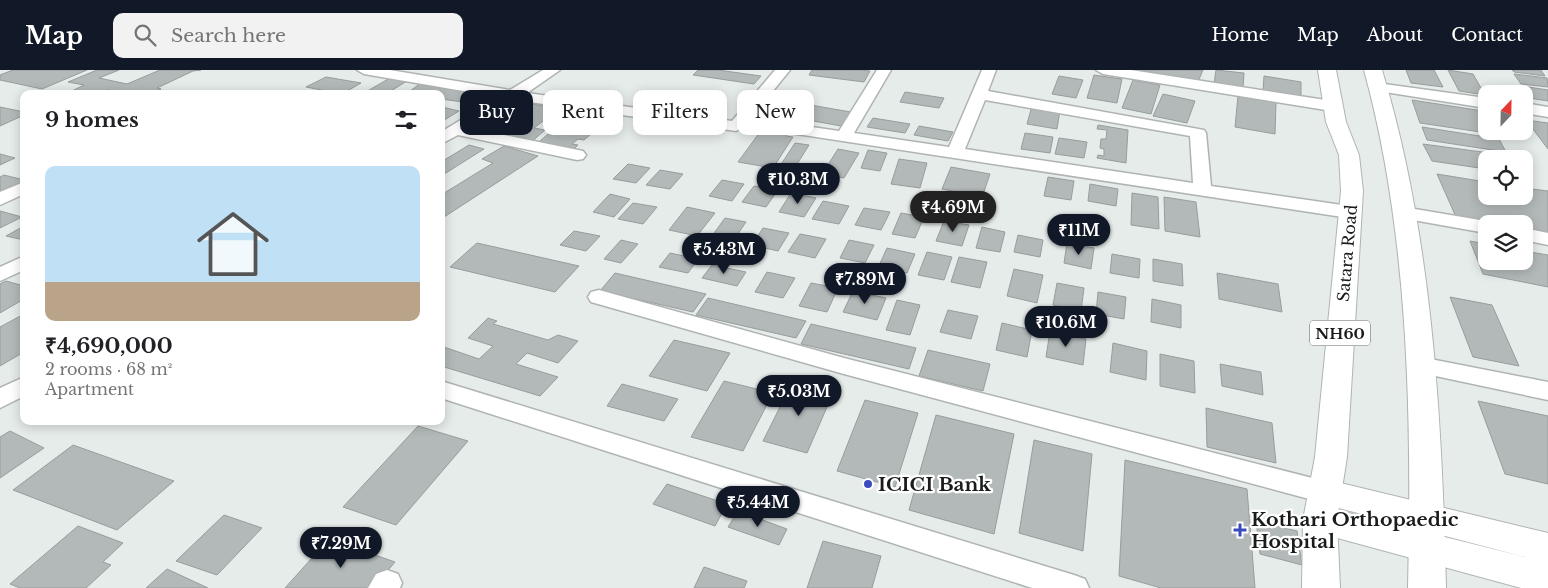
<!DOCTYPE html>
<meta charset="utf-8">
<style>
body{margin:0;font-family:"Libre Baskerville",serif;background:#f2f2f2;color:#202124;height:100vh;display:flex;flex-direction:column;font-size:19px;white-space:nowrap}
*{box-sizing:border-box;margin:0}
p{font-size:16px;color:#757577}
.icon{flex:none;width:28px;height:28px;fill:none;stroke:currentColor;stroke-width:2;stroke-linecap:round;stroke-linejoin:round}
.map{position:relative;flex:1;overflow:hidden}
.sheet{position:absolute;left:20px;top:20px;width:425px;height:335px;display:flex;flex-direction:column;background:#fff;border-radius:10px;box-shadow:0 2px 12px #0003}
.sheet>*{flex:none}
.hud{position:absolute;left:460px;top:20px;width:475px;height:45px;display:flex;gap:10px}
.needle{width:32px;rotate:22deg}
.buttons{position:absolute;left:1478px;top:15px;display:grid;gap:10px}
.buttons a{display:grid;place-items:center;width:55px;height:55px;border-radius:10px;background:#fff;box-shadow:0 2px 12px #0003;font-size:25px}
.price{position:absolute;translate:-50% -42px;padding:0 11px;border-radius:18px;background:#111827;color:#fff;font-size:16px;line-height:32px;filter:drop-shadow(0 1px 2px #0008)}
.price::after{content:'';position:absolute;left:50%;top:30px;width:15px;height:11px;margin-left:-8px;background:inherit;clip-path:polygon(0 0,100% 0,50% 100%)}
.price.current{background:#222;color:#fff}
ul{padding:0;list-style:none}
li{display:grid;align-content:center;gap:10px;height:265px;padding:0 25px}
li span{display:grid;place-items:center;height:155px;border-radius:10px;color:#555}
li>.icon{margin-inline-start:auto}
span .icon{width:90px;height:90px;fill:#fffc;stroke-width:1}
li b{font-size:21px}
h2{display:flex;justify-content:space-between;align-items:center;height:60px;padding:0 25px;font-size:21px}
.chip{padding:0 18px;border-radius:10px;background:#fff;box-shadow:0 2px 12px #0003;font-size:18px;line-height:45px}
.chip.current{background:#111827;color:#fff}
header{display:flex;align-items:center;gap:30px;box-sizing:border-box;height:70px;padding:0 25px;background:#111827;color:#fff}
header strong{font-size:24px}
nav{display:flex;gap:28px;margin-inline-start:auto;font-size:18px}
.search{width:350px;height:45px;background:#f2f2f2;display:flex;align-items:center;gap:12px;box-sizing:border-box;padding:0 18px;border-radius:10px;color:#757577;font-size:19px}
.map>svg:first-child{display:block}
.building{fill:#b3b9b9;stroke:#979c9c}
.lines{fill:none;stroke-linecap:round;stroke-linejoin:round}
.minor-casing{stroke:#afb4b3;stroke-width:3}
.major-casing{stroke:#afb4b3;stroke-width:2}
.highway-casing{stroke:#afb4b3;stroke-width:2}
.minor{fill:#fff;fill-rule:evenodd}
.major{fill:#fff;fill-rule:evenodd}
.highway{fill:#fff;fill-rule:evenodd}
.poi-dot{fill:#3a4bbe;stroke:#fff;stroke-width:2}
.labels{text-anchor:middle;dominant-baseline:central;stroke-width:4.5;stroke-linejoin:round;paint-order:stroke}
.shield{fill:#fff;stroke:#5f605f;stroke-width:1}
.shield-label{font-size:15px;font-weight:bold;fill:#1a1c1b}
.street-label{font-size:16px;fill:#1a1c1b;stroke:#fff}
.near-poi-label{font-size:19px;font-weight:bold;fill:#1a1c1b;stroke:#fff;text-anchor:start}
</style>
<header>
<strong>Map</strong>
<div class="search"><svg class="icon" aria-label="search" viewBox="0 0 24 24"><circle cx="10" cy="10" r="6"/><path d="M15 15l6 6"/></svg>Search here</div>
<nav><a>Home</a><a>Map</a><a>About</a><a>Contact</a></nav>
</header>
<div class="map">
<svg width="1548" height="518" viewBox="0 0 1548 518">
<rect width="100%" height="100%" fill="#e6ecea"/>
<!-- building -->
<g class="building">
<polygon points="13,0 87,0 42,19 0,10 0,5"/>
<polygon points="97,0 119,0 99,8 127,14 160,0 201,0 193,1 157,18 161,19 150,24 127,24 108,20 99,24 88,24 72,21 84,15 68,12"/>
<polygon points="698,0 718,0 761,6 754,14 693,5"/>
<polygon points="812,0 860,0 870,1 864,12 809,5"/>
<polygon points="1140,0 1203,0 1197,14 1138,3"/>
<polygon points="1216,0 1244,3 1243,19 1214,14"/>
<polygon points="1406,0 1434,0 1443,17 1411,13"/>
<polygon points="1448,0 1473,4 1485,25 1459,21"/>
<polygon points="1512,0 1541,0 1545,6 1514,2"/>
<polygon points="1514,4 1547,8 1548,17 1521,14"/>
<polygon points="1094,5 1122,9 1117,33 1087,28"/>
<polygon points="1059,6 1083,10 1076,28 1052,24"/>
<polygon points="1264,6 1301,12 1301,28 1263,22"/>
<polygon points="326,7 361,13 342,24 306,17"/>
<polygon points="390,8 407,11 386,24 364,23"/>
<polygon points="1133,10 1160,15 1151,44 1122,38"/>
<polygon points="421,13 491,23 477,34 441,29 441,24 406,24"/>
<polygon points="1522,16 1548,20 1548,31 1529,28"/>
<polygon points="905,22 944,28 939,38 900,32"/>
<polygon points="1163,24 1195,31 1187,53 1153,46"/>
<polygon points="672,25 707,31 699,40 663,34"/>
<polygon points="1238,26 1276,32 1275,64 1235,57"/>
<polygon points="1412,30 1483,41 1486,48 1486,61 1493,61 1494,64 1420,53"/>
<polygon points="787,31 851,42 841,56 775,44"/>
<polygon points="533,34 570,41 558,50 543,51 534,58 545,60 529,74 490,66"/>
<polygon points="1032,36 1060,40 1057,59 1027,54"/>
<polygon points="0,37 24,42 24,45 0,56"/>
<polygon points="441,38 442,37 459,41 441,52"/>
<polygon points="577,41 611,47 584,70 578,69 572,74 578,75 571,82 535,75 552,61 563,63 570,57 573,58 576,55 572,54 576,52 566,50"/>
<polygon points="873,48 910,54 905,63 867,57"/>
<polygon points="1526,50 1548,53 1548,79"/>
<polygon points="1098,55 1128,60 1126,93 1097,88 1098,85 1104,86 1104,79 1100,78 1101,69 1106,69 1107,60 1097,59"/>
<polygon points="919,56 953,62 948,71 914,65"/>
<polygon points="1422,57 1499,69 1506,82 1427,70"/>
<polygon points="770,61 787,63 786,66 793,67 773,98 738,92 760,62 769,63"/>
<polygon points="1025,63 1053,67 1050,83 1021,79"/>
<polygon points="1059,68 1087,72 1084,88 1055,84"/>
<polygon points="795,73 809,75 794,99 780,96"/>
<polygon points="1423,74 1497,84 1500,89 1486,89 1486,99 1432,91"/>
<polygon points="469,75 484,79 441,106 441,92"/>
<polygon points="504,76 538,86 441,149 441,125 493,93 482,89"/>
<polygon points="838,79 859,83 844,108 822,104"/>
<polygon points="868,80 887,83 880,101 861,98"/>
<polygon points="0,84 15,88 0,95"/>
<polygon points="899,89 927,93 920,118 891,114"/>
<polygon points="628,94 650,98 636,113 613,109"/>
<polygon points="951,97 990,104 982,127 942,119"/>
<polygon points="660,100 683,104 670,119 646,115"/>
<polygon points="1437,104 1486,112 1486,126 1524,126 1524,118 1548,121 1548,162 1524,158 1524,154 1499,154 1456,147"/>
<polygon points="4,105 24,110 24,112 0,123 0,107"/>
<polygon points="1048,107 1074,111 1071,130 1044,126"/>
<polygon points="722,110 744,114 732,131 709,126"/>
<polygon points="1090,114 1118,119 1116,136 1088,131"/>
<polygon points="754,116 778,120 766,137 742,132"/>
<polygon points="791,123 816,128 804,147 779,142"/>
<polygon points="1132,123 1158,127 1159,159 1131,155"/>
<polygon points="610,124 630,129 614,147 593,142"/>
<polygon points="1164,127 1196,132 1200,167 1165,161"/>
<polygon points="823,131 849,136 839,154 812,149"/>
<polygon points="633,133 657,137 643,154 618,149"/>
<polygon points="687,137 715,143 697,166 669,160"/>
<polygon points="864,138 890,142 881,160 855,155"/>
<polygon points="0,141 22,147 0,158"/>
<polygon points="901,143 924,147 915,168 892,164"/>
<polygon points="725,148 746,152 733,171 712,166"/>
<polygon points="944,151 969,155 962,176 936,171"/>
<polygon points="24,156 24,170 6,166"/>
<polygon points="982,157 1005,162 1000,182 976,178"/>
<polygon points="763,158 789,163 778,181 752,175"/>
<polygon points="574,161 600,166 586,181 560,175"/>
<polygon points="800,164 826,169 815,188 788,182"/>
<polygon points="1018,165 1043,170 1040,187 1014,182"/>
<polygon points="621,170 638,174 621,193 604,189"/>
<polygon points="849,170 874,175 865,193 840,188"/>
<polygon points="1470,171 1486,174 1486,191 1524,191 1524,181 1548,185 1548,217 1483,204"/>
<polygon points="477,173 579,196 555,222 450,197"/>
<polygon points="1067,173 1094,178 1091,199 1064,193"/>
<polygon points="887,178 915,184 907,203 878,198"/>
<polygon points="927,182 952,187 944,210 918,205"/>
<polygon points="670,183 698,189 688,203 659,197"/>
<polygon points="1112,184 1140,189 1139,208 1110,203"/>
<polygon points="959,187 987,192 980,218 951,212"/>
<polygon points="1153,189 1182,194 1183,216 1153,211"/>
<polygon points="712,195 746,202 737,216 702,208"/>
<polygon points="1014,199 1043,205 1037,233 1007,226"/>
<polygon points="767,202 795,208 783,228 755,222"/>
<polygon points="615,203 706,224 693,242 600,221"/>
<polygon points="1217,203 1278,214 1282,242 1219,229"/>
<polygon points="6,211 24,216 24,229 0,243 0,214"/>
<polygon points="811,213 838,218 827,242 799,236"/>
<polygon points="1057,213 1084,218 1081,241 1053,235"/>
<polygon points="853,221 886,228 877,250 843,242"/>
<polygon points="1098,222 1126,227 1124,249 1096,244"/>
<polygon points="1450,227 1492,235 1519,296 1473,287"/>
<polygon points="708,228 806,251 796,268 696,245"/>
<polygon points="1152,229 1181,235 1181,258 1151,252"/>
<polygon points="897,230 920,235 910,265 886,260"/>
<polygon points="948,240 978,246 971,269 940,262"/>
<polygon points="24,244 24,282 0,296 0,257"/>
<polygon points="488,248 497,251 493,254 548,270 558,265 578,271 558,293 527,283 516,294 558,307 540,326 441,296 441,279 444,277 479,289 493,276 468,268"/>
<polygon points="1002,253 1032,260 1027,287 996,280"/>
<polygon points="811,254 916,278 909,299 801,274"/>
<polygon points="1050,261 1086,269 1083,295 1046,287"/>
<polygon points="674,270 730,283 707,321 649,306"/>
<polygon points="1113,273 1147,281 1146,310 1110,302"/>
<polygon points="928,280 990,294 983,321 919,306"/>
<polygon points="1160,284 1194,291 1195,323 1160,316"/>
<polygon points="1220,294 1261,302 1263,325 1222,316"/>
<polygon points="724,311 773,323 743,381 691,367"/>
<polygon points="793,311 834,321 807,383 763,371"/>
<polygon points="622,314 678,329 664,351 607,336"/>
<polygon points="865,330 918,343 895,417 837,401"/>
<polygon points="1478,331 1548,346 1548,414 1505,404"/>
<polygon points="1206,338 1272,353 1276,393 1207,377"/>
<polygon points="936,345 1014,364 994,464 909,440"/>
<polygon points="418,356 468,371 396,455 343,437"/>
<polygon points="10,361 44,378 0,408 0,367"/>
<polygon points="1034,370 1092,384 1083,481 1019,463"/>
<polygon points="73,375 174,411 117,460 13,420"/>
<polygon points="1125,390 1247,419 1255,518 1161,518 1119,506"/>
<polygon points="667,414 727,434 715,456 653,434"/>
<polygon points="738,441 787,459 779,475 728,457"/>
<polygon points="224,445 262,458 217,505 176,491"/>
<polygon points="1256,451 1297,461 1302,495 1260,484"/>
<polygon points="78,456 123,473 103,492 111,495 86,518 20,518 10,514"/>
<polygon points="329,469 395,492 373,518 285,518"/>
<polygon points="823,471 881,486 872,518 807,518"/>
<polygon points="704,497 747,511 744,518 694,518"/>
<polygon points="167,499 208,518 146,518"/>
</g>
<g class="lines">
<!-- minor casing -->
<g class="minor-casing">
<g id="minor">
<path d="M357 0H390L510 20 543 0H560L527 23 732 51 775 0H790L751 48 839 61 877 0H891L854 63 949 77 982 0H996L988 21 1204 60 1206 63 1211 116 1349 136 1356 138 1358 142 1356 146 1349 148 744 56 736 61 515 30 470 58 583 81 586 85 583 89 577 90 458 65 441 74V62L498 27 364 4ZM985 30 1190 66 1193 113 965 79Z"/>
<polygon points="1096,0 1131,0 1332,31 1340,36 1332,41 1103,4"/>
<polygon points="1377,13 1486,28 1486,38 1372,20 1370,17 1372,14"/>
<polygon points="1524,33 1548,37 1548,47 1524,43"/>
<polygon points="24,112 24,124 0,135 0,122"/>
<polygon points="1403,137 1486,151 1493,154 1486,154 1486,163 1396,147 1394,143 1396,139"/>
<polygon points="1524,158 1548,163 1548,175 1524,170"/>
<polygon points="24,186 24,200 0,211 0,197"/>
<polygon points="599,220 844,288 1324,411 1334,414 1338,422 1334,430 1324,433 844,304 591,232 588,227 591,222"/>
<polygon points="1420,287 1548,312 1548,330 1412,301 1408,295 1412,289"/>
<polygon points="24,307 24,326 0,338 0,318"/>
<polygon points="441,311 1074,505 1085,509 1089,518 1032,518 441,328"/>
<polygon points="387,500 398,504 402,513 400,518 368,518 376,504"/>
</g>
</g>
<!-- major casing -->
<g class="major-casing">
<polygon id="major" points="1324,409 1548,463 1548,518 1521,518 1308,460 1303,450 1308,440 1320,436 1525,487 1312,431 1307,422 1312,413"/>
</g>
<!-- highway casing -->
<g class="highway-casing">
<g id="highway">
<polygon points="1318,0 1336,0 1346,52 1359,85 1363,121 1347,387 1337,450 1340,518 1302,518 1303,450 1315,387 1341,121 1339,85 1326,52"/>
<path d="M1364 0H1382C1432 164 1442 347 1446 518H1408C1412 349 1409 164 1364 0Z"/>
</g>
</g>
<!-- minor -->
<use href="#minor" class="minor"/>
<!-- major -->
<use href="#major" class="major"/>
<!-- highway -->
<use href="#highway" class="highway"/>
</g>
<!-- markers -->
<g class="poi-dot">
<circle cx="868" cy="414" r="5"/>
<path d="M1237.5 452.5h5v5h5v5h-5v5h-5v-5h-5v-5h5z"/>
</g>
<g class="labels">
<!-- shield labels -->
<rect class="shield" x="1310" y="250.5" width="60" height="25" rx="4"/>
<g class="shield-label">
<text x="1340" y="263">NH60</text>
</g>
<!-- street labels -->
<g class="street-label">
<text transform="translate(1347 183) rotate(-85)">Satara Road</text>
</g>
<!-- near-poi labels -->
<g class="near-poi-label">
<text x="878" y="414">ICICI Bank</text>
<text x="1251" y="449">Kothari Orthopaedic<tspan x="1251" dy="22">Hospital</tspan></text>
</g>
</g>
</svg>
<div class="buttons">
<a><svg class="needle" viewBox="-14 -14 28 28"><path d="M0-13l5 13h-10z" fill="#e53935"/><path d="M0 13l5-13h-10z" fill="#757577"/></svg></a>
<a><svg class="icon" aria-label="locate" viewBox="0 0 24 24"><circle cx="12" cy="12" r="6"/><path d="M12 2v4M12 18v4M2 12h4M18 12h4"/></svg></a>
<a><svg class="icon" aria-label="layers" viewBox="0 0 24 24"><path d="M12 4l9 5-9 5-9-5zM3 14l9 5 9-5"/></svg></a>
</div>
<b class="price" style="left:798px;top:135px">₹10.3M</b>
<b class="price current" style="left:953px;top:163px">₹4.69M</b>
<b class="price" style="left:1079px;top:186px">₹11M</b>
<b class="price" style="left:724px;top:205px">₹5.43M</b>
<b class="price" style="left:865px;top:235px">₹7.89M</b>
<b class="price" style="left:1066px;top:278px">₹10.6M</b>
<b class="price" style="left:799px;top:347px">₹5.03M</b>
<b class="price" style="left:758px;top:458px">₹5.44M</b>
<b class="price" style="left:341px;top:499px">₹7.29M</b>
<div class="hud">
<a class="chip current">Buy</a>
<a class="chip">Rent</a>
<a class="chip">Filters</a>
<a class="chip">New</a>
</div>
<section class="sheet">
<h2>9 homes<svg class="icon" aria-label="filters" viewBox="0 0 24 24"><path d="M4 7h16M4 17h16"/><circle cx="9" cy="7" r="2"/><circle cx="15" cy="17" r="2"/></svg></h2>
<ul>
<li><span style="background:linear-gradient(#bfe0f5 75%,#b9a48a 0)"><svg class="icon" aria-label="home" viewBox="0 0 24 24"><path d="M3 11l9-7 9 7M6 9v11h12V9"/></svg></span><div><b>₹4,690,000</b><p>2 rooms · 68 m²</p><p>Apartment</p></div></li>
</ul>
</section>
</div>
